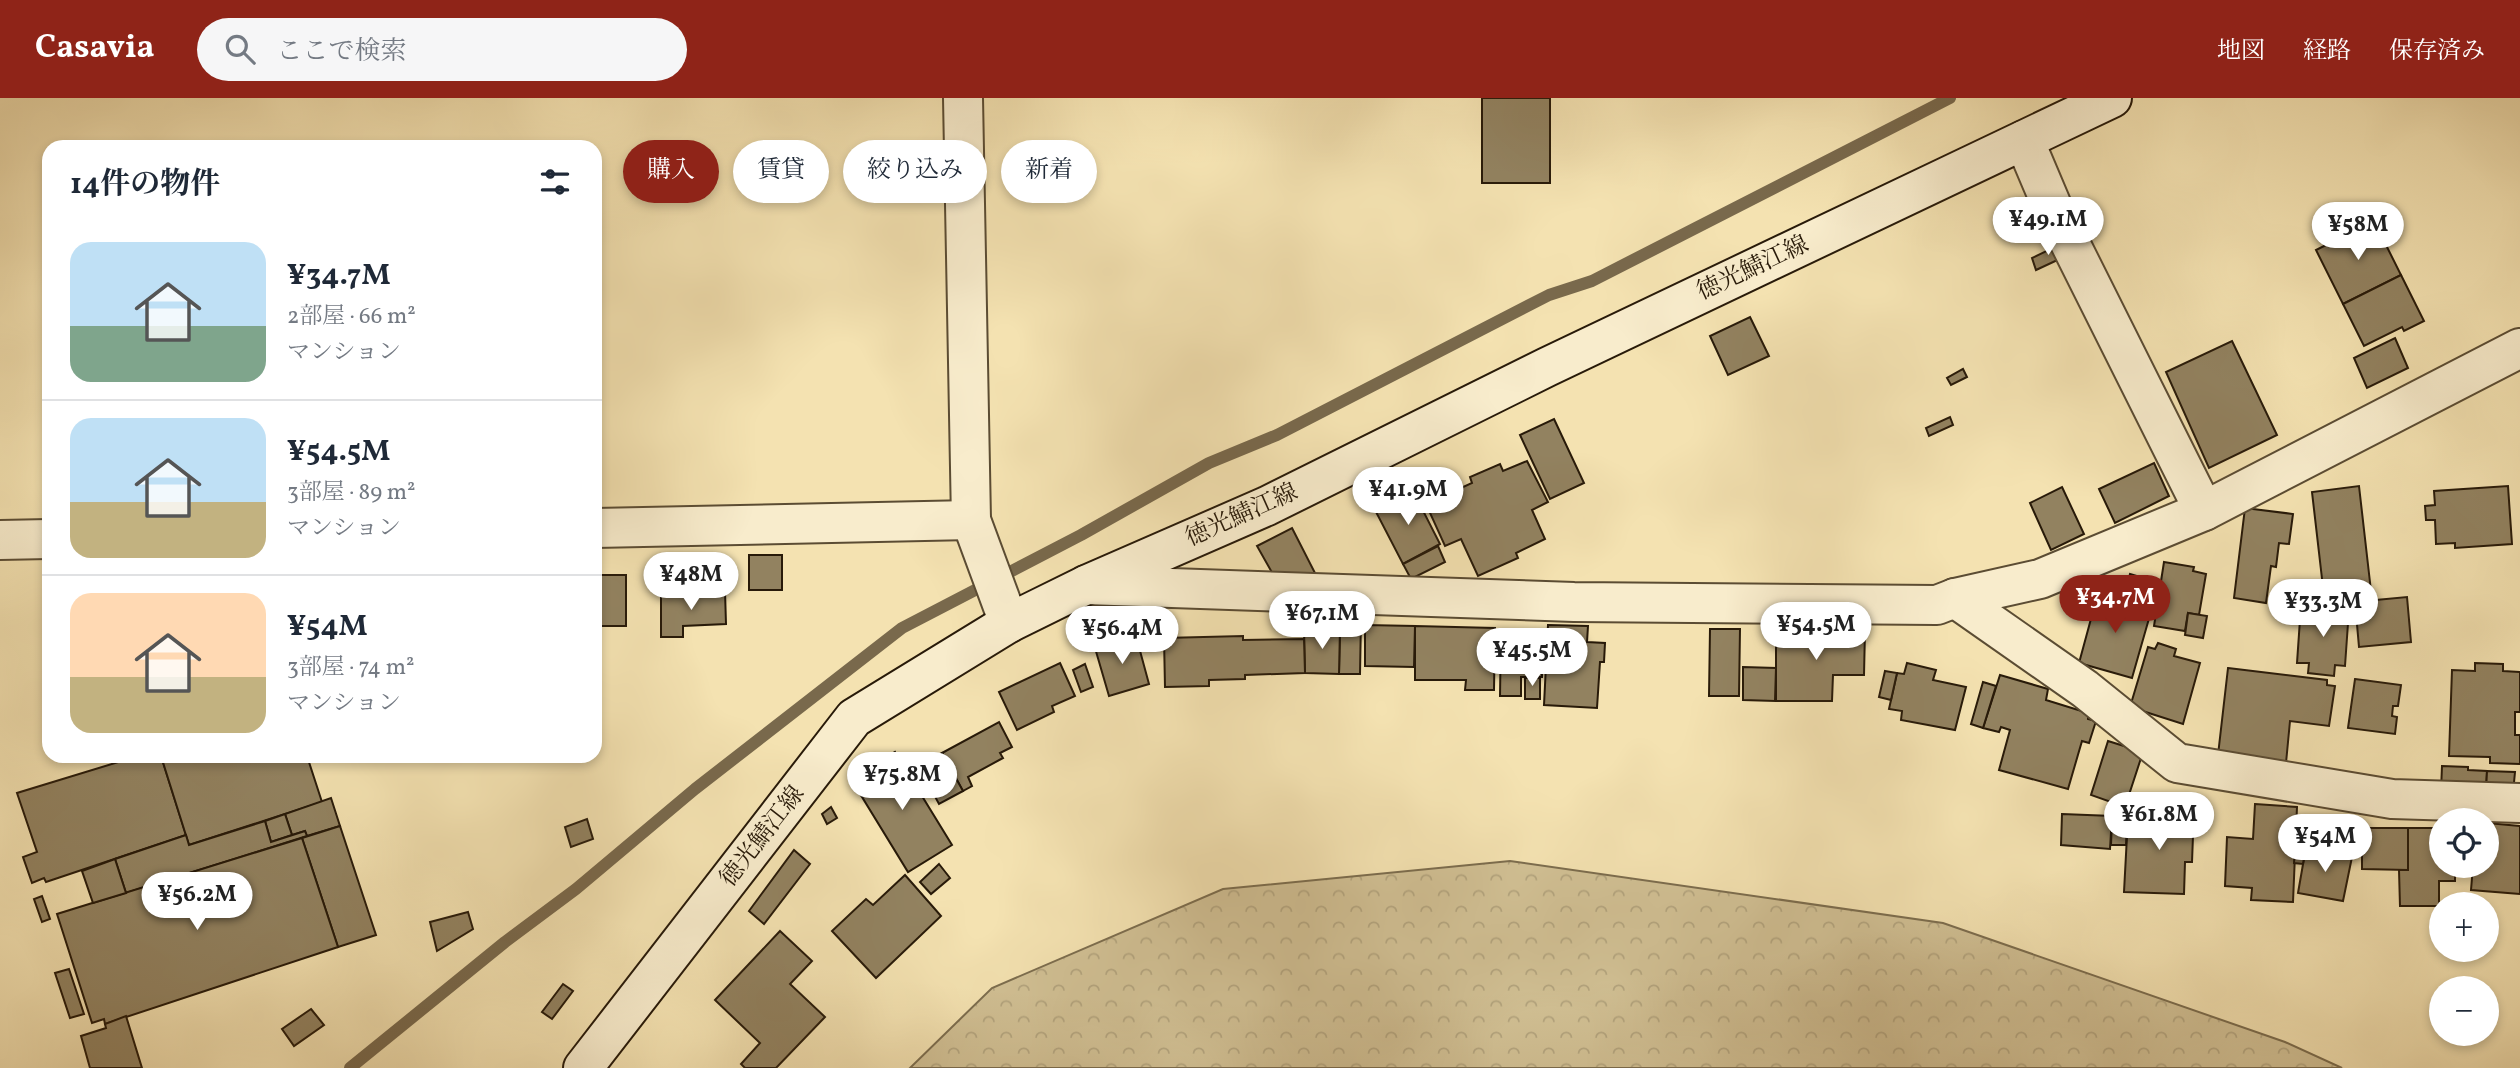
<!DOCTYPE html>
<html lang="ja">
<meta charset="utf-8">
<style>
body{margin:0;font-family:Vollkorn,"Noto Serif JP",serif;background:#f6f6f7;color:#1f2937;height:100vh;display:flex;flex-direction:column;font-size:26px;white-space:nowrap}
*{box-sizing:border-box;margin:0}
p{font-size:23px;color:#747a83}
.icon{flex:none;width:38px;height:38px;fill:none;stroke:currentColor;stroke-width:2;stroke-linecap:round;stroke-linejoin:round}
.map{position:relative;flex:1;overflow:hidden}
.side{position:absolute;left:42px;top:42px;width:560px;height:623px;display:flex;flex-direction:column;background:#fff;border-radius:21px;box-shadow:0 4px 10px #0003}
.side>*{flex:none}
.hud{position:absolute;left:623px;top:42px;width:665px;height:63px;display:flex;gap:14px}
.fabs{position:absolute;left:2429px;top:710px;display:grid;gap:14px}
.fabs a{display:grid;place-items:center;width:70px;height:70px;border-radius:50%;background:#fff;box-shadow:0 4px 10px #0003;font-size:35px}
.price{position:absolute;translate:-50% -60px;padding:0 16px;border-radius:24px;background:#fff;color:#222;font-size:23px;line-height:46px;filter:drop-shadow(0 2px 4px #0008)}
.price::after{content:'';position:absolute;left:50%;top:42px;width:21px;height:16px;margin-left:-10px;background:inherit;clip-path:polygon(0 0,100% 0,50% 100%)}
.price.selected{background:#8f2418;color:#fff}
ul{padding:0;list-style:none}
li{display:flex;align-items:center;gap:21px;height:175px;padding:0 28px}
li+li{border-top:2px solid #e0e1e3}
li span{display:grid;place-items:center;flex:none;width:196px;height:140px;border-radius:21px;color:#555}
li>.icon{margin-inline-start:auto}
span .icon{width:84px;height:84px;fill:#fffc;stroke-width:1}
li b{font-size:30px}
h2{display:flex;justify-content:space-between;align-items:center;height:84px;padding:0 28px;font-size:30px}
.chip{padding:0 24px;border-radius:32px;background:#fff;box-shadow:0 4px 10px #0003;font-size:24px;line-height:63px}
.chip.selected{background:#8f2418;color:#fff}
header{display:flex;align-items:center;gap:42px;box-sizing:border-box;height:98px;padding:0 35px;background:#8f2418;color:#fff}
header strong{font-size:33px}
nav{display:flex;gap:38px;margin-inline-start:auto;font-size:24px}
.search{width:490px;height:63px;background:#f6f6f7;display:flex;align-items:center;gap:18px;box-sizing:border-box;padding:0 24px;border-radius:38px;color:#747a83;font-size:26px}
.map>svg:first-child{display:block}
.forest{fill:url(#forest-crowns);stroke:#7c6d4e;stroke-width:2}
.lines{fill:none;stroke-linecap:round;stroke-linejoin:round}
.stream{stroke:#79694c;stroke-width:12}
.building{fill:#928260;stroke:#281a09;stroke-width:2}
.minor-casing{stroke:#5b4c33;stroke-width:42}
.secondary-casing{stroke:#281a09;stroke-width:42}
.minor{stroke:#f8eccc;stroke-width:38}
.secondary{stroke:#f8eccc;stroke-width:38}
.labels{text-anchor:middle;dominant-baseline:central;stroke-width:5;stroke-linejoin:round;paint-order:stroke}
.street-label{font-size:24px;fill:#281a09;stroke:#f8eccc}
</style>
<header>
<strong>Casavia</strong>
<div class="search"><svg class="icon" aria-label="search" viewBox="0 0 24 24"><circle cx="10" cy="10" r="6"/><path d="M15 15l6 6"/></svg>ここで検索</div>
<nav><a>地図</a><a>経路</a><a>保存済み</a></nav>
</header>
<div class="map">
<svg width="2520" height="970" viewBox="0 0 2520 970">
<defs>
<pattern id="forest-crowns" width="20" height="18" patternUnits="userSpaceOnUse" patternTransform="scale(1.75)"><rect width="20" height="18" fill="#d1c094"/><path d="M2 6a3 3 0 1 1 6 0M12 15a3 3 0 1 1 6 0" fill="none" stroke="#b3a47e"/></pattern>
</defs>
<rect width="100%" height="100%" fill="#f4e2b1"/>
<filter id="stains"><feTurbulence type="fractalNoise" baseFrequency=".00286" numOctaves="4"/><feColorMatrix values="0 0 0 0 .2 0 0 0 0 .09 0 0 0 0 .02 0 0 0 .5 -.17"/></filter>
<radialGradient id="worn" r=".72"><stop offset=".6" stop-color="#630" stop-opacity="0"/><stop offset="1" stop-color="#630" stop-opacity=".3"/></radialGradient>
<!-- forest -->
<polygon class="forest" points="1510,763 1943,825 2285,944 2342,970 910,970 992,890 1223,791"/>
<g class="lines">
<!-- stream -->
<polyline class="stream" points="350,970 505,844 576,791 695,691 902,530 1081,437 1209,365 1277,337 1549,197 1592,183 1950,0"/>
</g>
<!-- building -->
<g class="building">
<rect x="1482" y="0" width="68" height="85"/>
<polygon points="2374,123 2401,177 2343,206 2316,152"/>
<polygon points="2059,147 2064,159 2036,172 2032,160"/>
<polygon points="2401,177 2424,223 2404,233 2402,229 2364,248 2343,206"/>
<polygon points="1750,219 1769,258 1728,277 1710,238"/>
<polygon points="2395,240 2408,270 2367,290 2354,260"/>
<polygon points="2232,243 2277,337 2209,370 2166,274"/>
<polygon points="1963,271 1967,279 1951,287 1947,280"/>
<polygon points="1950,319 1953,327 1929,338 1926,330"/>
<polygon points="1554,321 1584,385 1550,401 1520,337"/>
<polygon points="1527,363 1548,404 1532,412 1545,441 1516,455 1518,460 1478,478 1461,441 1445,448 1426,406 1472,385 1470,379 1500,366 1503,373"/>
<polygon points="2154,365 2169,398 2115,425 2099,391"/>
<polygon points="2359,388 2371,493 2324,498 2312,394"/>
<polygon points="2508,388 2512,446 2455,450 2455,445 2436,446 2435,422 2426,422 2425,408 2435,407 2434,393"/>
<polygon points="2062,389 2084,436 2051,452 2030,405"/>
<polygon points="1413,393 1440,446 1403,466 1375,412"/>
<polygon points="2245,410 2293,416 2289,446 2279,445 2276,469 2271,468 2266,505 2234,500"/>
<polygon points="1292,430 1316,477 1274,478 1257,448"/>
<polygon points="1438,448 1445,464 1411,481 1403,466"/>
<rect x="749" y="457" width="33" height="35"/>
<polygon points="2164,464 2194,469 2193,473 2206,476 2199,517 2188,515 2185,533 2154,528"/>
<polygon points="2130,476 2150,482 2144,507 2123,502"/>
<rect x="595" y="477" width="31" height="51"/>
<polygon points="725,493 726,526 683,528 683,539 661,539 661,495 685,495 685,500 698,500 698,494"/>
<polygon points="2098,495 2152,510 2132,580 2079,565"/>
<polygon points="2407,499 2411,544 2359,549 2355,504"/>
<polygon points="2301,507 2349,511 2345,568 2335,567 2334,578 2308,575 2309,565 2297,565"/>
<polygon points="2188,515 2207,518 2203,540 2185,537"/>
<polygon points="1334,521 1361,521 1360,576 1339,576 1340,530 1334,530"/>
<polygon points="1365,527 1415,528 1414,569 1365,568"/>
<polygon points="1548,527 1588,528 1587,544 1605,545 1604,564 1600,564 1597,610 1544,607"/>
<polygon points="1415,528 1495,530 1494,592 1465,592 1466,582 1415,582"/>
<polygon points="1340,530 1339,576 1305,575 1304,531"/>
<polygon points="1710,531 1740,531 1739,598 1709,598"/>
<polygon points="1501,532 1542,532 1542,579 1521,579 1521,598 1500,598"/>
<polygon points="1776,532 1865,532 1864,577 1833,577 1832,603 1776,603"/>
<polygon points="1136,538 1149,586 1109,598 1095,550"/>
<polygon points="1243,538 1243,542 1304,541 1305,575 1245,577 1245,581 1209,582 1209,588 1165,589 1164,540"/>
<polygon points="2158,545 2176,551 2174,558 2200,565 2183,626 2130,609 2148,549 2155,551"/>
<polygon points="1060,565 1075,598 1052,608 1054,614 1017,632 999,594"/>
<polygon points="1907,565 1936,572 1933,582 1966,589 1955,632 1901,622 1902,613 1889,611 1897,575 1904,576"/>
<polygon points="2475,565 2503,566 2503,573 2520,574 2520,614 2515,614 2515,637 2520,637 2520,666 2490,665 2490,659 2449,658 2452,572 2475,573"/>
<polygon points="1085,566 1093,589 1081,594 1073,572"/>
<polygon points="1743,569 1776,570 1775,603 1743,602"/>
<polygon points="2228,570 2327,582 2327,587 2335,588 2329,628 2290,623 2286,665 2218,657"/>
<polygon points="1885,573 1897,575 1891,602 1879,599"/>
<polygon points="2000,577 2048,591 2046,602 2088,615 2088,621 2096,623 2089,645 2082,643 2068,691 1999,672 2010,632 2001,629 1999,634 1983,630"/>
<rect x="1525" y="580" width="15" height="21"/>
<polygon points="2355,581 2401,587 2398,608 2393,608 2392,618 2397,619 2395,636 2348,630"/>
<polygon points="1983,584 1996,588 1983,630 1971,626"/>
<polygon points="999,624 1012,649 1000,655 1003,660 968,679 972,688 963,693 942,655"/>
<polygon points="2108,643 2143,654 2125,709 2091,697"/>
<polygon points="895,654 952,747 908,774 851,681"/>
<polygon points="942,655 963,693 939,706 918,667"/>
<polygon points="138,658 161,658 186,737 46,784 44,780 32,785 23,759 37,754 17,695"/>
<polygon points="161,658 307,658 322,704 189,747"/>
<polygon points="2442,668 2468,669 2468,672 2487,673 2486,693 2441,693"/>
<polygon points="2487,673 2515,674 2513,695 2486,693"/>
<polygon points="331,700 340,728 307,738 305,733 292,737 285,716"/>
<polygon points="2255,706 2297,709 2293,804 2251,802 2252,790 2225,788 2227,739 2253,741"/>
<polygon points="831,709 837,720 827,726 822,716"/>
<polygon points="2152,710 2194,712 2192,764 2185,764 2184,796 2124,794 2128,719 2152,720"/>
<polygon points="285,716 292,737 271,744 265,723"/>
<polygon points="2062,716 2112,718 2110,751 2061,747"/>
<polygon points="587,721 593,741 571,749 565,729"/>
<polygon points="2112,722 2127,723 2126,747 2111,747"/>
<polygon points="265,723 271,744 305,733 307,738 126,795 115,761 186,737 189,747"/>
<polygon points="2487,725 2520,728 2520,796 2471,792 2473,768 2487,768"/>
<polygon points="340,728 376,837 338,849 302,740"/>
<polygon points="2362,730 2408,730 2408,772 2362,771"/>
<polygon points="2408,730 2439,730 2441,768 2455,768 2455,783 2439,783 2439,808 2400,808 2399,772 2408,772"/>
<polygon points="302,740 338,849 105,926 104,921 92,925 57,816"/>
<polygon points="2328,743 2353,749 2352,759 2325,753"/>
<polygon points="2306,749 2352,759 2343,803 2298,795"/>
<polygon points="794,752 810,766 764,826 749,813"/>
<polygon points="2295,753 2305,754 2303,766 2294,765"/>
<polygon points="115,761 126,795 93,805 82,773"/>
<polygon points="939,766 950,780 931,796 920,784"/>
<polygon points="905,777 941,818 876,880 832,833 866,801 873,807"/>
<polygon points="42,798 50,821 42,824 34,801"/>
<polygon points="468,814 473,831 437,853 430,824"/>
<polygon points="780,833 812,863 790,886 825,919 776,970 745,970 741,966 760,945 715,902"/>
<polygon points="69,871 84,916 70,920 55,875"/>
<polygon points="563,886 573,893 552,921 542,914"/>
<polygon points="311,911 324,927 294,948 282,931"/>
<polygon points="126,918 142,970 90,970 81,938 106,930 105,926"/>
</g>
<g class="lines">
<!-- minor casing -->
<g class="minor-casing">
<g id="minor">
<polyline points="963,0 971,422 1009,525"/>
<polyline points="2024,42 2054,113 2204,413"/>
<polyline points="595,430 971,422"/>
<polyline points="0,442 49,441"/>
<polyline points="1086,487 1574,504 1937,507 1955,500 2040,481 2204,413 2520,250"/>
<polyline points="1955,500 2085,591 2177,665 2392,701 2520,705"/>
</g>
</g>
<!-- secondary casing -->
<g class="secondary-casing">
<polyline id="secondary" points="583,970 854,620 1009,525 1086,487 1267,408 1547,269 2112,0"/>
</g>
<!-- minor -->
<use href="#minor" class="minor"/>
<!-- secondary -->
<use href="#secondary" class="secondary"/>
</g>
<g class="labels">
<!-- street labels -->
<g class="street-label">
<text transform="translate(1753 171) rotate(-25)">徳光鯖江線</text>
<text transform="translate(1242 418) rotate(-24)">徳光鯖江線</text>
<text transform="translate(763 739) rotate(-52)">徳光鯖江線</text>
</g>
</g>
<rect width="100%" height="100%" filter="url(#stains)"/>
<rect width="100%" height="100%" fill="url(#worn)"/>
</svg>
<div class="fabs">
<a><svg class="icon" aria-label="locate" viewBox="0 0 24 24"><circle cx="12" cy="12" r="6"/><path d="M12 2v4M12 18v4M2 12h4M18 12h4"/></svg></a>
<a>+</a>
<a>−</a>
</div>
<b class="price" style="left:2048px;top:159px">¥49.1M</b>
<b class="price" style="left:2358px;top:164px">¥58M</b>
<b class="price" style="left:1408px;top:429px">¥41.9M</b>
<b class="price" style="left:691px;top:514px">¥48M</b>
<b class="price selected" style="left:2115px;top:537px">¥34.7M</b>
<b class="price" style="left:2323px;top:541px">¥33.3M</b>
<b class="price" style="left:1322px;top:553px">¥67.1M</b>
<b class="price" style="left:1816px;top:564px">¥54.5M</b>
<b class="price" style="left:1122px;top:568px">¥56.4M</b>
<b class="price" style="left:1532px;top:590px">¥45.5M</b>
<b class="price" style="left:902px;top:714px">¥75.8M</b>
<b class="price" style="left:2159px;top:754px">¥61.8M</b>
<b class="price" style="left:2325px;top:776px">¥54M</b>
<b class="price" style="left:197px;top:834px">¥56.2M</b>
<div class="hud">
<a class="chip selected">購入</a>
<a class="chip">賃貸</a>
<a class="chip">絞り込み</a>
<a class="chip">新着</a>
</div>
<section class="side">
<h2>14件の物件<svg class="icon" aria-label="filters" viewBox="0 0 24 24"><path d="M4 7h16M4 17h16"/><circle cx="9" cy="7" r="2"/><circle cx="15" cy="17" r="2"/></svg></h2>
<ul>
<li><span style="background:linear-gradient(#bfe0f5 60%,#7fa58c 0)"><svg class="icon" aria-label="home" viewBox="0 0 24 24"><path d="M3 11l9-7 9 7M6 9v11h12V9"/></svg></span><div><b>¥34.7M</b><p>2部屋 · 66 m²</p><p>マンション</p></div></li>
<li><span style="background:linear-gradient(#bfe0f5 60%,#c2b280 0)"><svg class="icon" aria-label="home" viewBox="0 0 24 24"><path d="M3 11l9-7 9 7M6 9v11h12V9"/></svg></span><div><b>¥54.5M</b><p>3部屋 · 89 m²</p><p>マンション</p></div></li>
<li><span style="background:linear-gradient(#ffd9b3 60%,#c2b280 0)"><svg class="icon" aria-label="home" viewBox="0 0 24 24"><path d="M3 11l9-7 9 7M6 9v11h12V9"/></svg></span><div><b>¥54M</b><p>3部屋 · 74 m²</p><p>マンション</p></div></li>
</ul>
</section>
</div>
